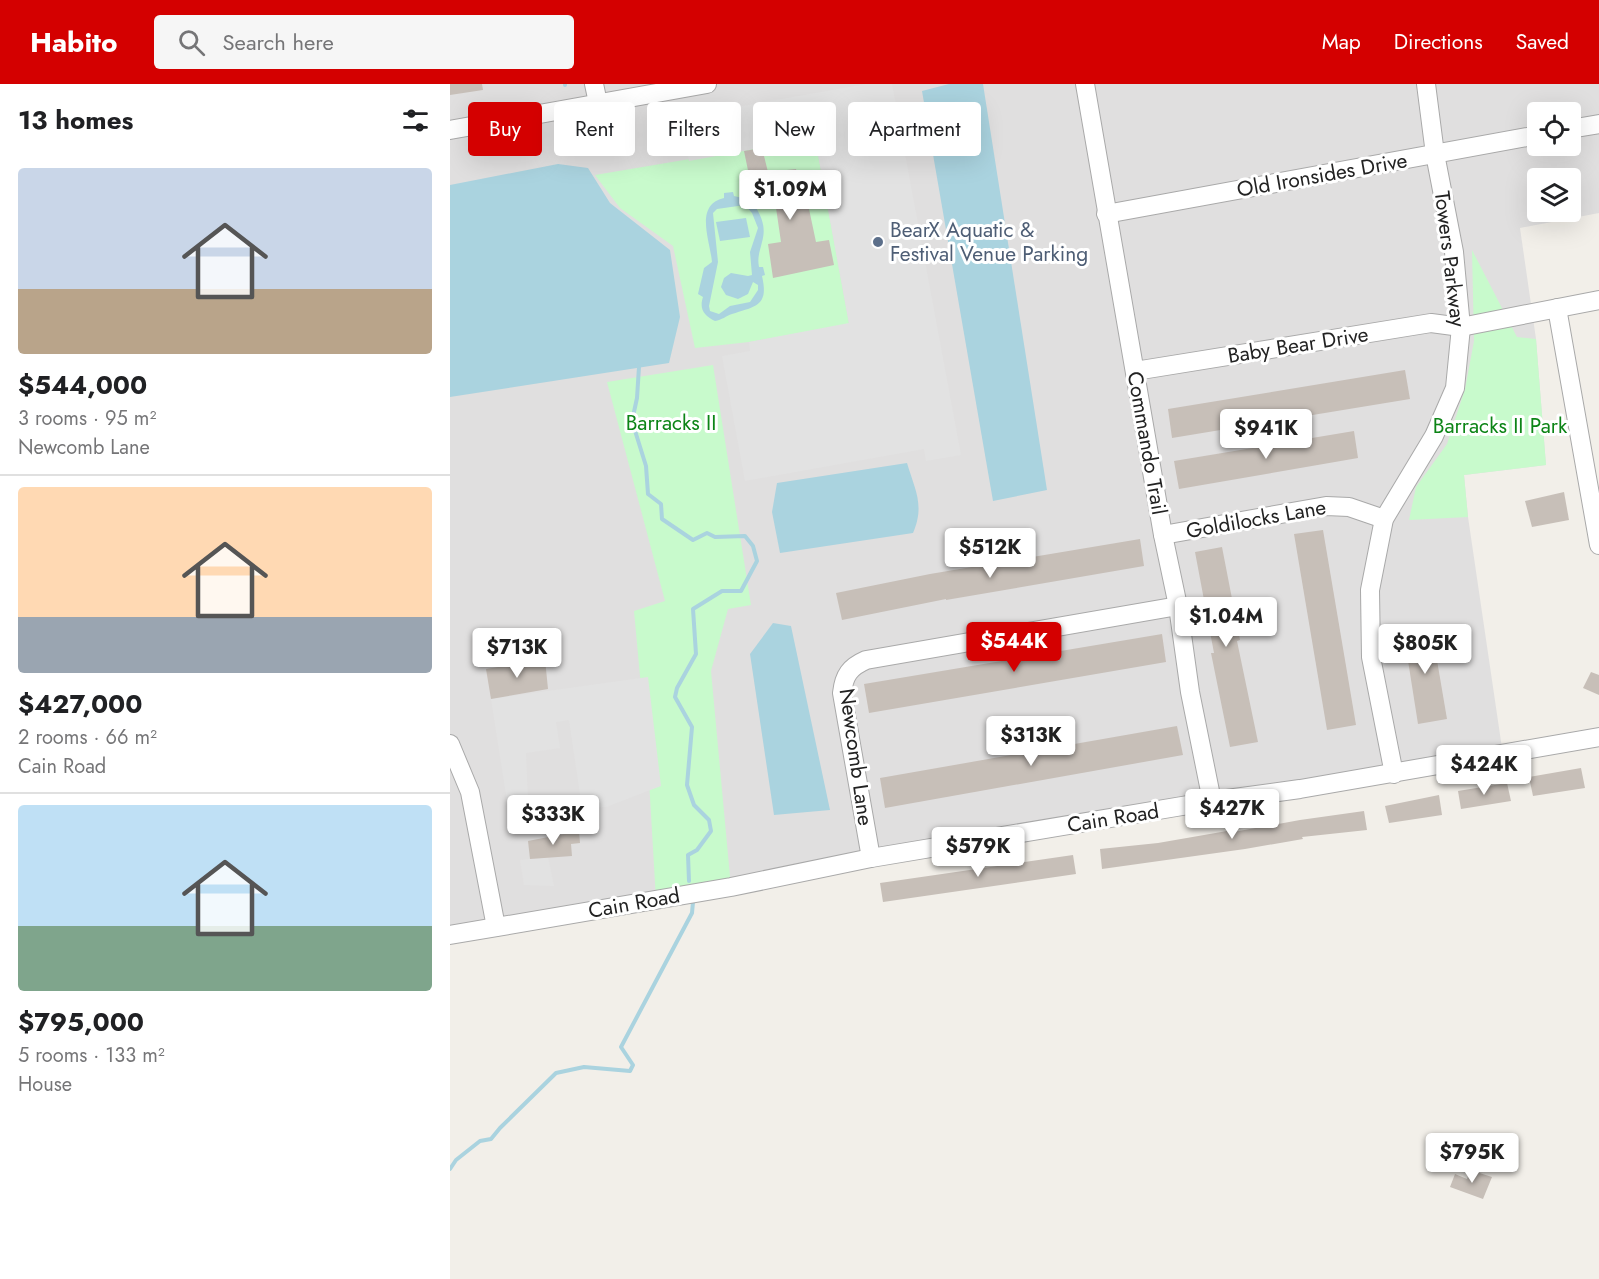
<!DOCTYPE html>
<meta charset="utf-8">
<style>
body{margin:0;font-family:Jost,sans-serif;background:#f6f6f6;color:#202124;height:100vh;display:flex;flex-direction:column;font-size:22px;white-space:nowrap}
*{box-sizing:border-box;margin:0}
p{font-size:20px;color:#757577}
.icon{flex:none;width:33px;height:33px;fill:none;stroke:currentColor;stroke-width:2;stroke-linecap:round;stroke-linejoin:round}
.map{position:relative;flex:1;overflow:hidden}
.sheet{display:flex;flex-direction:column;background:#fff;width:450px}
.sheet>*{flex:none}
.top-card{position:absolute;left:18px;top:18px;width:570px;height:54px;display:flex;gap:12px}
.buttons{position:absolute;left:1077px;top:18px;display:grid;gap:12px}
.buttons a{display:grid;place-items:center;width:54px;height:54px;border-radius:6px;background:#fff;box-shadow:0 6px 24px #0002;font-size:30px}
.price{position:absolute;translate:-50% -51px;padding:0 14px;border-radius:6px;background:#fff;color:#222;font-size:20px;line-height:39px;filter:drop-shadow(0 2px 3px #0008)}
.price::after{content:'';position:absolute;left:50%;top:36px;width:18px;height:14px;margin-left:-9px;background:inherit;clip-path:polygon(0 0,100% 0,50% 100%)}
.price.selected{background:#d40000;color:#fff}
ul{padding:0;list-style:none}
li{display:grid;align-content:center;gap:12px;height:318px;padding:0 18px}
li+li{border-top:2px solid #e0e0e0}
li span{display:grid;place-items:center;height:186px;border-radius:6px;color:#555}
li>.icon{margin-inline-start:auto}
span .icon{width:108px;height:108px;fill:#fffc;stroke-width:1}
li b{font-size:26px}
h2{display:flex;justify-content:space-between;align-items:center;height:72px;padding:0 18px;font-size:26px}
.chip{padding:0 21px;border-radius:6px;background:#fff;box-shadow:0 6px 24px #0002;font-size:21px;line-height:54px}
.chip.selected{background:#d40000;color:#fff}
header{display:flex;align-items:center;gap:36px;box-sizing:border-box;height:84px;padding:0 30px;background:#d40000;color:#fff}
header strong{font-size:28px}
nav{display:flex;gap:33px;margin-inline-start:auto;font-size:21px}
.search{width:420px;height:54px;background:#f6f6f6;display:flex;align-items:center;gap:15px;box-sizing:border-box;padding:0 21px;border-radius:6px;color:#757577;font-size:22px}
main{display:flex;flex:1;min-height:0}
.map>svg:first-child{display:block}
.residential{fill:#e0dfdf;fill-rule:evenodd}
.park{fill:#c8facc}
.parking{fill:#e2e2e2}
.water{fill:#aad3df;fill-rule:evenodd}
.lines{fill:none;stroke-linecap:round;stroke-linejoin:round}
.stream{stroke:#aad3df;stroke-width:4}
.building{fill:#c7bfb8}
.minor-casing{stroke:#a9a9a9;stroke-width:20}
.minor{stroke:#fff;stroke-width:18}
.service-dot{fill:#5c6f8a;stroke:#fff;stroke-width:2}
.labels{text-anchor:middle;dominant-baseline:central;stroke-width:6;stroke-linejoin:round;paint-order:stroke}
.street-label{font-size:21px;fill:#222;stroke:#fff}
.service-label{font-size:21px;fill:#4e5e75;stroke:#fff;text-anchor:start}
.park-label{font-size:21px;fill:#0c8416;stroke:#fff}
</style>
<header>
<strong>Habito</strong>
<div class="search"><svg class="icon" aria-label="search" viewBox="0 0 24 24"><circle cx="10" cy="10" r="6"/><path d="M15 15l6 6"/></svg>Search here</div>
<nav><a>Map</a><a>Directions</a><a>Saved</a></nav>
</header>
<main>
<section class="sheet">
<h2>13 homes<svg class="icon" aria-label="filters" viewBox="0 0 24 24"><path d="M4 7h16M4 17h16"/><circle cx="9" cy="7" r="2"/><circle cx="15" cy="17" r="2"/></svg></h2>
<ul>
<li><span style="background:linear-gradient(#c9d6e8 65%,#b9a48a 0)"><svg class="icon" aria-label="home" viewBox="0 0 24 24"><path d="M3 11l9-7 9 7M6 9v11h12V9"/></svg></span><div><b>$544,000</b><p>3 rooms · 95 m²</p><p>Newcomb Lane</p></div></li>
<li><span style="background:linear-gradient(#ffd9b3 70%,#9aa5b1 0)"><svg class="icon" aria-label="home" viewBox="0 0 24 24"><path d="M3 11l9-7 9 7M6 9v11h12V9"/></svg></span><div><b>$427,000</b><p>2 rooms · 66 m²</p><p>Cain Road</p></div></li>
<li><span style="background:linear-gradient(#bfe0f5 65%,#7fa58c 0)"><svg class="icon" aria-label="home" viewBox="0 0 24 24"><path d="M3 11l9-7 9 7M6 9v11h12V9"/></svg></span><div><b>$795,000</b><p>5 rooms · 133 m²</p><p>House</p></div></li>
</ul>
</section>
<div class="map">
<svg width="1149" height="1195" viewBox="0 0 1149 1195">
<rect width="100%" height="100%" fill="#f2efe9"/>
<!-- residential -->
<path class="residential" d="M0 0H1149V129L1070 144 1086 255 1096 381 1014 391 1018 433 1053 671 0 851ZM1088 28H1120V62H1088ZM1088 94H1120V128H1088Z"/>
<!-- park -->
<g class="park">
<polygon points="365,54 399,240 299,258 245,264 223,162 170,124 145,91"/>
<polygon points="1022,166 1067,253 1086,255 1096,381 1014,391 1018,433 959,436 966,403 997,360 1015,305 1024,257"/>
<polygon points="263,281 301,521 278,525 261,587 281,803 206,816 198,679 184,527 215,517 157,298"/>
</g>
<!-- parking -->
<g class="parking">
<polygon points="416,0 442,0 511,371 476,377 474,365 295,397 272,272 300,267 299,258 399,239 365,54 239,77 231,33"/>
<polygon points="198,593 211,702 156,723 132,724 119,636 106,638 110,664 76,669 78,716 67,729 59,730 41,615"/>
<polygon points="98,773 104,802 74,801 70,776"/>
</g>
<!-- water -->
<g class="water">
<polygon points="499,0 533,0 597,406 543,417 472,7"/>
<polygon points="108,80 138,84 160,119 220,166 230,233 219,279 0,313 0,101"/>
<path d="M283 108 284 112 301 116C310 129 317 141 312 158 310 167 307 173 309 183H313L315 191 312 192C319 222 306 222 282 230 276 232 272 236 265 237 254 232 249 225 253 213L248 210 254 184 262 178C260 156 244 121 274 114V109ZM295 121 302 129 308 144 300 168 302 191 298 192 281 189 274 194 271 203 276 211 288 215 298 210 303 198 308 201V206L300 218 280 222 269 230 260 227 259 222 268 178 263 129 267 125Z"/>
<polygon points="296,134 300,153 270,157 266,138"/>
<path d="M457 379C465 406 475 421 463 449L330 469 322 428 327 399Z"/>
<polygon points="323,539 341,542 380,726 324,731 300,570"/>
</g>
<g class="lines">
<!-- stream -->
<g class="stream">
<polyline points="115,0 115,1"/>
<polyline points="187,281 189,283 187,314 182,337 196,382 198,410 211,420 212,435 243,456 257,449 265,453 295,452 303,462 307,477 291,507 272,507 243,525 246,570 227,604 225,613 242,643 237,701 244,721 259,736 261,747 247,766 238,771 239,797"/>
<polyline points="0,1085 6,1076 30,1057 41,1055 50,1044 106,989 134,983 180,987 183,981 171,963 242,829 243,818"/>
</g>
</g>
<!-- building -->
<g class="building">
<polygon points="0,0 32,0 33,6 0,11"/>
<polygon points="312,64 318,88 346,85 351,105 355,106 366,158 379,156 384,181 323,194 318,160 331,158 325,117 316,108 315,94 300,96 294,67"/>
<polygon points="955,286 960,315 722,354 718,325"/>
<polygon points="904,347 908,374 729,405 724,377"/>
<polygon points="1114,408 1119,436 1082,443 1075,417"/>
<polygon points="873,446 906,641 877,646 844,450"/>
<polygon points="690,455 694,482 496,516 496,515 392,536 386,509 480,490"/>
<polygon points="772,463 790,556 787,557 808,658 780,663 761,569 764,569 745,468"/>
<polygon points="981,541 997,635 968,640 953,545"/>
<polygon points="712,550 716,578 419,629 414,600"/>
<polygon points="95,575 98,605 41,615 36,585"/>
<polygon points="1141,588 1149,591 1149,611 1133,604"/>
<polygon points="727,642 733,671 435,724 430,694"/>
<polygon points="1131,684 1135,704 1083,712 1079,693"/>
<polygon points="1057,699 1061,717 1011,725 1008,707"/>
<polygon points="989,711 992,731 939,739 935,722"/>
<polygon points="914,727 917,746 852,753 853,755 795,765 652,785 650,765 708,759 777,747 778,749 850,736"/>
<polygon points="129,747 130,759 121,760 122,772 80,775 78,757"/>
<polygon points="623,771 626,790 433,818 430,799"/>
<polygon points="1020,1086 1042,1093 1033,1115 1000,1103 1005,1090 1017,1095"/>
</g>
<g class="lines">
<!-- minor casing -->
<g class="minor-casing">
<g id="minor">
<polyline points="144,0 148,19"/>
<polyline points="635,0 713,451 728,522 740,608 762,717"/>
<polyline points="1120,45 1149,40"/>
<polyline points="0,46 257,0"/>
<polyline points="656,130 1088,51"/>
<polyline points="1107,224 1149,461"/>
<polyline points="685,287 981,239 1011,243 1149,216"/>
<polyline points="713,451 876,422 899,423 934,435"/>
<polyline points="0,660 20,708 46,843"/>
<polyline points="944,690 921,573 920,506 934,435 984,352 1005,304 1011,243 1004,168 985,70 976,0"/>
<path d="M421 774 392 609C394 591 400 583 416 576L728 522"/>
<polyline points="0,851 281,803 421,774 762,717 850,705 1149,653"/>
</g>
</g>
<!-- minor -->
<use href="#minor" class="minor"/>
</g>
<!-- markers -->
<circle class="service-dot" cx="428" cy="158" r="6"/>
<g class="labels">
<!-- street labels -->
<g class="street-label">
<text transform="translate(872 91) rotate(-10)">Old Ironsides Drive</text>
<text transform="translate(1000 175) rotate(83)">Towers Parkway</text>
<text transform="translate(848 261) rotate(-9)">Baby Bear Drive</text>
<text transform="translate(697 359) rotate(80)">Commando Trail</text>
<text transform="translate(806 435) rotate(-10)">Goldilocks Lane</text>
<text transform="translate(406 673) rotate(82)">Newcomb Lane</text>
<text transform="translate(663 734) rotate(-9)">Cain Road</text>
<text transform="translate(184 819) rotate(-10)">Cain Road</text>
</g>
<!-- service labels -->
<g class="service-label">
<text x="440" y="146">BearX Aquatic &amp;<tspan x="440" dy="24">Festival Venue Parking</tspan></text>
</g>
<!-- park labels -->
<g class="park-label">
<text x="221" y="339">Barracks II</text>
<text x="1050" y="342">Barracks II Park</text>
</g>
</g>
</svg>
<div class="buttons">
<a><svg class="icon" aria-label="locate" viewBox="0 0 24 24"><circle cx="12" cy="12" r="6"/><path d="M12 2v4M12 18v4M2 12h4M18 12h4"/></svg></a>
<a><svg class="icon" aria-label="layers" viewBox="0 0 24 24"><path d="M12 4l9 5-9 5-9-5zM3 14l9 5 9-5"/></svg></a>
</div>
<b class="price" style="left:340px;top:137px">$1.09M</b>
<b class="price" style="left:816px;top:376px">$941K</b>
<b class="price" style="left:540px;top:495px">$512K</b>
<b class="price" style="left:776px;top:564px">$1.04M</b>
<b class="price selected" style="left:564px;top:589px">$544K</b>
<b class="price" style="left:975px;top:591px">$805K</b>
<b class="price" style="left:67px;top:595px">$713K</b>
<b class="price" style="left:581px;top:683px">$313K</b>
<b class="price" style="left:1034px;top:712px">$424K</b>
<b class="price" style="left:782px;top:756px">$427K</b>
<b class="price" style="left:103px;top:762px">$333K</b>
<b class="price" style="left:528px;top:794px">$579K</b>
<b class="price" style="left:1022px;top:1100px">$795K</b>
<div class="top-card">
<a class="chip selected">Buy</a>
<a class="chip">Rent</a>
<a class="chip">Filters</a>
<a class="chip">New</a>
<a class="chip">Apartment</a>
</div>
</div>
</main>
